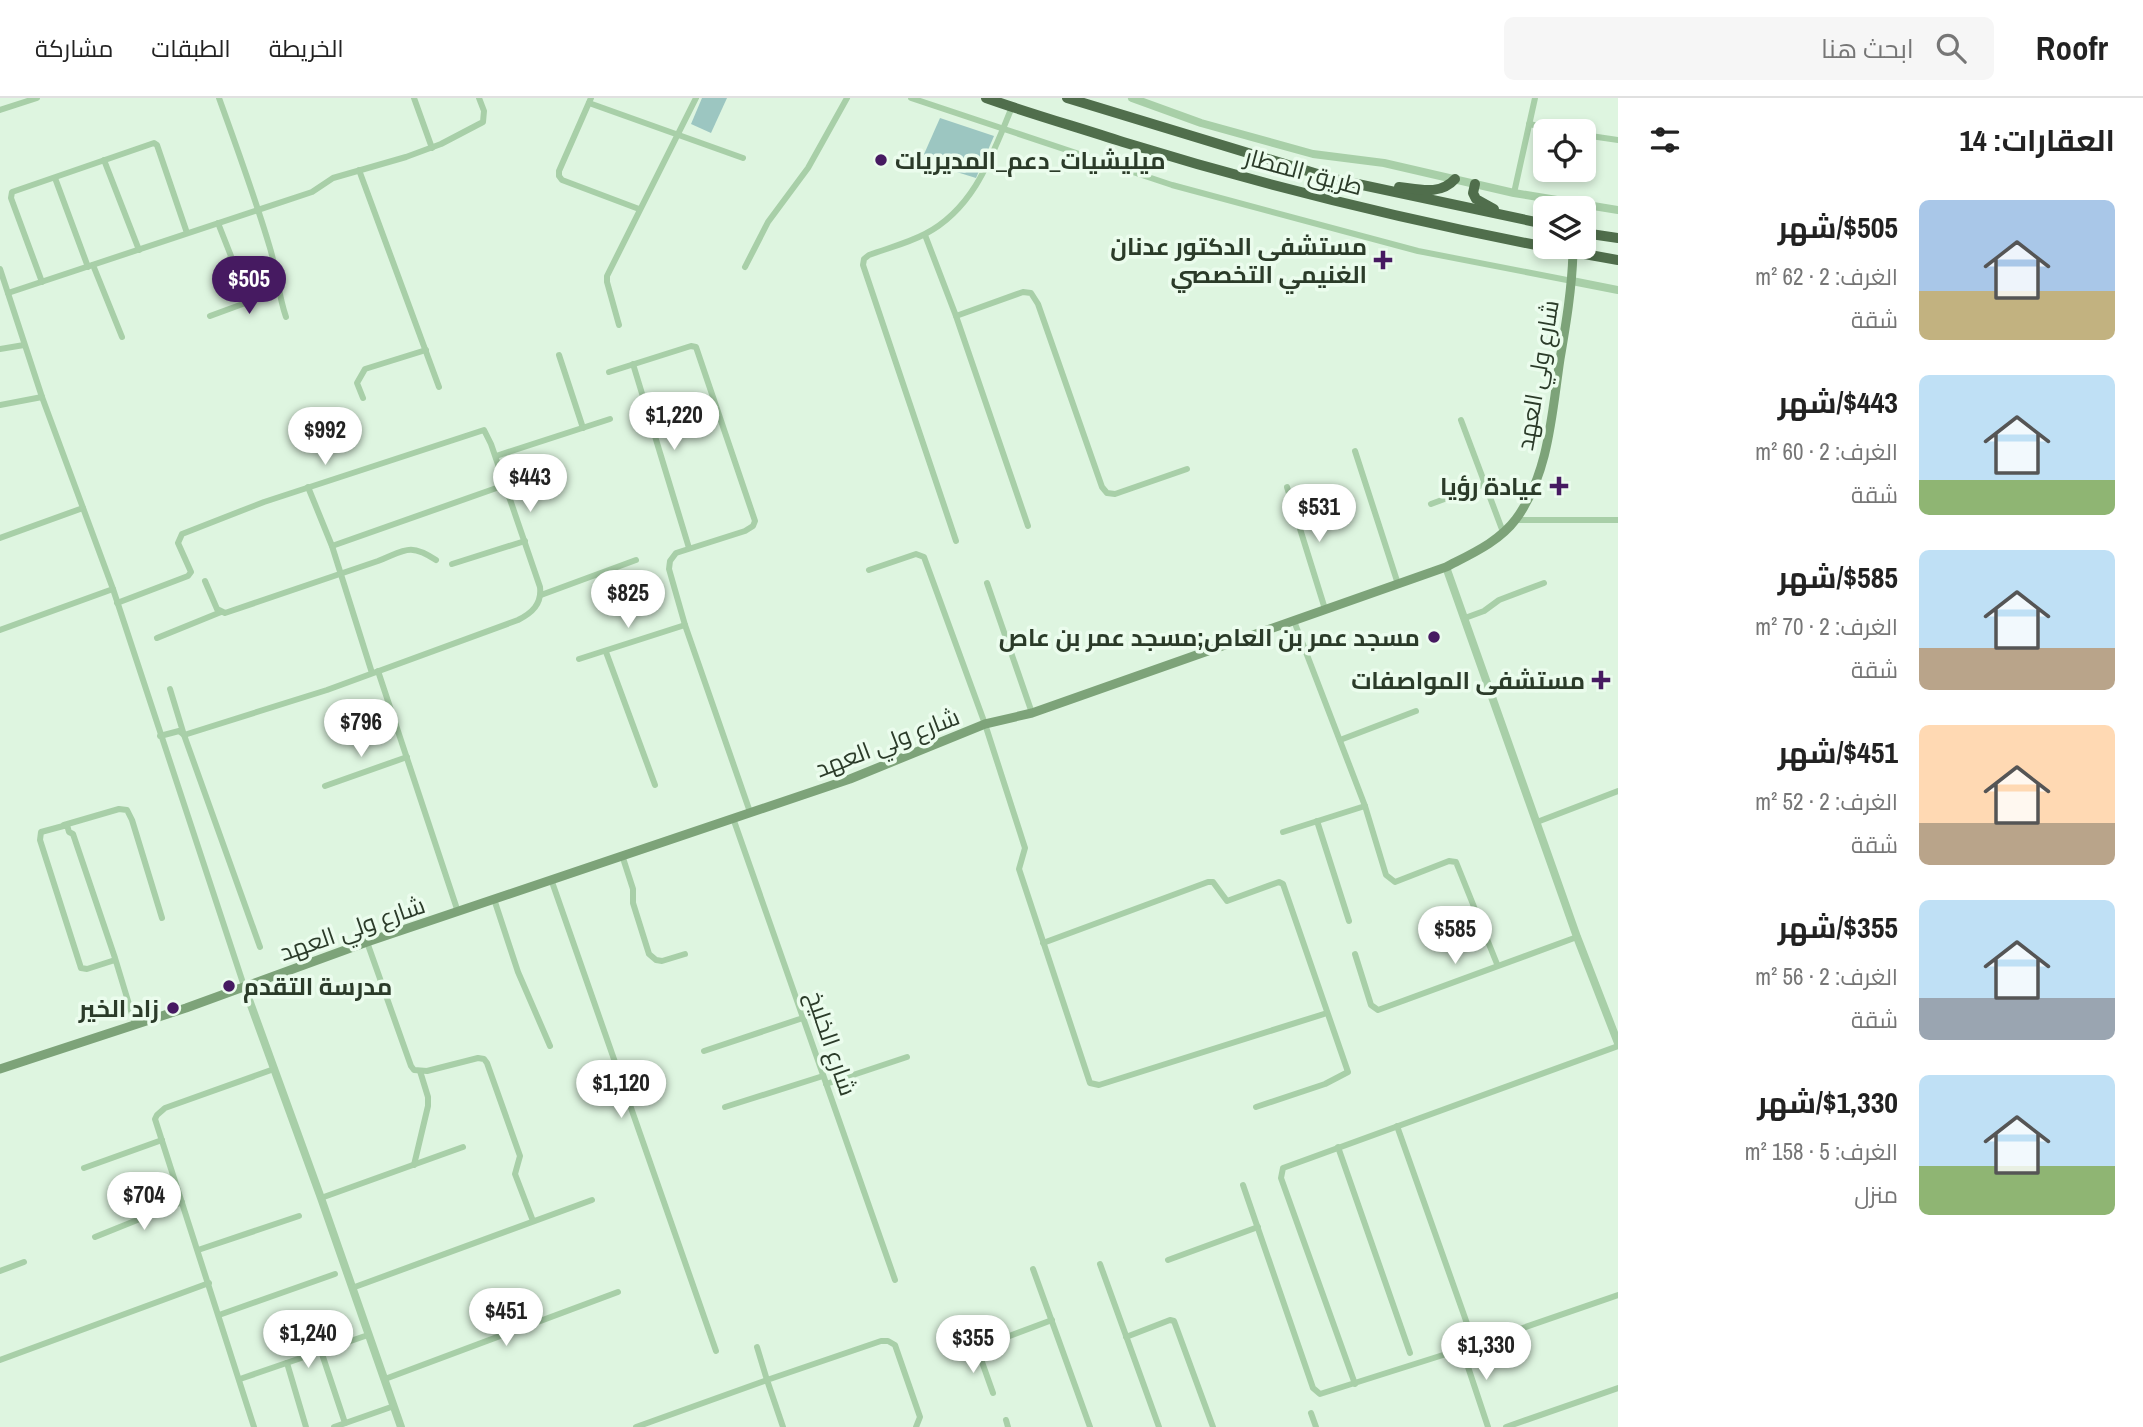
<!DOCTYPE html>
<html lang="ar">
<meta charset="utf-8">
<style>
body{margin:0;font-family:"Archivo Narrow",Cairo,sans-serif;background:#f6f6f6;color:#222;direction:rtl;height:100vh;display:flex;flex-direction:column;font-size:26px;white-space:nowrap}
*{box-sizing:border-box;margin:0}
p{font-size:23px;color:#767676}
.icon{flex:none;width:38px;height:38px;fill:none;stroke:currentColor;stroke-width:2;stroke-linecap:round;stroke-linejoin:round}
.map{position:relative;flex:1;overflow:hidden;direction:ltr}
.drawer{display:flex;flex-direction:column;background:#fff;width:525px}
.drawer>*{flex:none}
.buttons{position:absolute;left:1533px;top:21px;display:grid;gap:14px}
.buttons a{display:grid;place-items:center;width:63px;height:63px;border-radius:10px;background:#fff;box-shadow:0 4px 10px #0003;font-size:35px}
.price{position:absolute;translate:-50% -60px;padding:0 16px;border-radius:24px;background:#fff;color:#222;font-size:23px;line-height:46px;filter:drop-shadow(0 2px 4px #0008)}
.price::after{content:'';position:absolute;left:50%;top:42px;width:21px;height:16px;margin-left:-10px;background:inherit;clip-path:polygon(0 0,100% 0,50% 100%)}
.price.on{background:#461a61;color:#fff}
ul{padding:0;list-style:none}
li{display:flex;align-items:center;gap:21px;height:175px;padding:0 28px}
li span{display:grid;place-items:center;flex:none;width:196px;height:140px;border-radius:10px;color:#555}
li>.icon{margin-inline-start:auto}
span .icon{width:84px;height:84px;fill:#fffc;stroke-width:1}
li b{font-size:30px}
h2{display:flex;justify-content:space-between;align-items:center;height:84px;padding:0 28px;font-size:30px}
header{display:flex;align-items:center;gap:42px;box-sizing:border-box;height:98px;padding:0 35px;background:#fff;border-bottom:2px solid #e0e0e0}
header strong{font-size:33px}
nav{display:flex;gap:38px;margin-inline-start:auto;font-size:24px}
.search{width:490px;height:63px;background:#f6f6f6;display:flex;align-items:center;gap:18px;box-sizing:border-box;padding:0 24px;border-radius:10px;color:#767676;font-size:26px}
main{display:flex;flex:1;min-height:0}
.map>svg:first-child{display:block}
.green{fill:#9cc6c1}
.lines{fill:none;stroke-linecap:round;stroke-linejoin:round}
.minor{stroke:#a8cfa8;stroke-width:6}
.tertiary{stroke:#a8cfa8;stroke-width:8}
.secondary{stroke:#7da379;stroke-width:9}
.trunk{stroke:#506e4c;stroke-width:10}
.poi-dot{fill:#461a61;stroke:#ebfced;stroke-width:2.5}
.labels{text-anchor:middle;dominant-baseline:central;stroke-width:7;stroke-linejoin:round;paint-order:stroke}
.poi-label{font-size:24px;font-weight:bold;fill:#2b3b29;stroke:#ebfced;text-anchor:end}
.street-label{font-size:24px;fill:#2b3b29;stroke:#ebfced}
</style>
<header>
<strong>Roofr</strong>
<div class="search"><svg class="icon" aria-label="search" viewBox="0 0 24 24"><circle cx="10" cy="10" r="6"/><path d="M15 15l6 6"/></svg>ابحث هنا</div>
<nav><a>الخريطة</a><a>الطبقات</a><a>مشاركة</a></nav>
</header>
<main>
<section class="drawer">
<h2>العقارات: 14<svg class="icon" aria-label="filters" viewBox="0 0 24 24"><path d="M4 7h16M4 17h16"/><circle cx="9" cy="7" r="2"/><circle cx="15" cy="17" r="2"/></svg></h2>
<ul>
<li><span style="background:linear-gradient(#a9c7e8 65%,#c2b280 0)"><svg class="icon" aria-label="home" viewBox="0 0 24 24"><path d="M3 11l9-7 9 7M6 9v11h12V9"/></svg></span><div><b>$505/شهر</b><p>الغرف: 2 · 62 m²</p><p>شقة</p></div></li>
<li><span style="background:linear-gradient(#bfe0f5 75%,#8fb573 0)"><svg class="icon" aria-label="home" viewBox="0 0 24 24"><path d="M3 11l9-7 9 7M6 9v11h12V9"/></svg></span><div><b>$443/شهر</b><p>الغرف: 2 · 60 m²</p><p>شقة</p></div></li>
<li><span style="background:linear-gradient(#bfe0f5 70%,#b9a48a 0)"><svg class="icon" aria-label="home" viewBox="0 0 24 24"><path d="M3 11l9-7 9 7M6 9v11h12V9"/></svg></span><div><b>$585/شهر</b><p>الغرف: 2 · 70 m²</p><p>شقة</p></div></li>
<li><span style="background:linear-gradient(#ffd9b3 70%,#b9a48a 0)"><svg class="icon" aria-label="home" viewBox="0 0 24 24"><path d="M3 11l9-7 9 7M6 9v11h12V9"/></svg></span><div><b>$451/شهر</b><p>الغرف: 2 · 52 m²</p><p>شقة</p></div></li>
<li><span style="background:linear-gradient(#bfe0f5 70%,#9aa5b1 0)"><svg class="icon" aria-label="home" viewBox="0 0 24 24"><path d="M3 11l9-7 9 7M6 9v11h12V9"/></svg></span><div><b>$355/شهر</b><p>الغرف: 2 · 56 m²</p><p>شقة</p></div></li>
<li><span style="background:linear-gradient(#bfe0f5 65%,#8fb573 0)"><svg class="icon" aria-label="home" viewBox="0 0 24 24"><path d="M3 11l9-7 9 7M6 9v11h12V9"/></svg></span><div><b>$1,330/شهر</b><p>الغرف: 5 · 158 m²</p><p>منزل</p></div></li>
</ul>
</section>
<div class="map">
<svg width="1618" height="1329" viewBox="0 0 1618 1329">
<rect width="100%" height="100%" fill="#def5e0"/>
<!-- green -->
<g class="green">
<polygon points="702,0 727,0 711,35 691,26"/>
<polygon points="940,20 994,38 976,80 921,63"/>
</g>
<g class="lines">
<!-- minor -->
<g class="minor">
<path d="M219 0C237 50 255 99 270 150 277 173 278 196 286 219"/>
<polyline points="414,0 432,50"/>
<polyline points="591,0 559,73 559,78 562,82 639,111"/>
<polyline points="911,0 1172,87 1418,153 1572,183"/>
<polyline points="589,5 743,60"/>
<polyline points="0,12 37,0"/>
<polyline points="1529,26 1564,33"/>
<polyline points="1584,37 1618,42"/>
<polyline points="104,62 139,152"/>
<polyline points="359,72 439,289"/>
<polyline points="55,80 88,169"/>
<polyline points="1514,95 1535,0"/>
<polyline points="218,125 231,158 228,164 223,166"/>
<polyline points="925,137 956,218 1028,428"/>
<polyline points="93,167 122,239"/>
<polyline points="745,169 768,124 808,70 847,0"/>
<polyline points="0,171 42,299 113,491 244,888"/>
<polyline points="42,184 11,100 12,94 154,45 157,47 187,135"/>
<polyline points="8,195 312,94 333,80 406,59 441,46 483,24 484,13 479,0"/>
<polyline points="210,218 278,193"/>
<polyline points="956,218 1023,194 1031,195 1038,206 1102,389 1107,395 1115,396 1187,371"/>
<polyline points="619,227 607,184 607,178 696,0"/>
<polyline points="0,251 24,247"/>
<polyline points="559,257 583,330"/>
<polyline points="633,266 689,450"/>
<polyline points="609,274 691,248 696,249 755,423 753,428 745,433 676,455 670,463 669,471 685,527 750,714"/>
<polyline points="363,300 357,285 365,271 426,252"/>
<polyline points="0,307 42,299"/>
<polyline points="1461,322 1503,434"/>
<polyline points="1355,353 1398,486"/>
<polyline points="496,358 610,321"/>
<polyline points="308,389 332,448 372,575"/>
<polyline points="1287,389 1325,511"/>
<polyline points="1431,406 1485,386"/>
<polyline points="1515,422 1618,422"/>
<polyline points="0,440 83,410"/>
<path d="M956 443 863 167 864 161 869 157C888 150 908 145 925 136 975 110 992 57 1012 9"/>
<polyline points="332,448 505,387"/>
<polyline points="452,466 525,443"/>
<polyline points="869,472 916,456 924,459 985,626 1025,750 1019,771 1090,985 1099,987 1327,915"/>
<path d="M205 483 217 511 225 515 378 463C404 453 409 444 436 462"/>
<polyline points="987,485 1032,615"/>
<polyline points="541,497 636,462"/>
<path d="M117 505 188 478 191 474 178 445 182 436 264 404 484 332 491 346 540 489C542 506 532 515 518 522L327 592 184 637 179 633 160 638"/>
<polyline points="1465,520 1484,513 1499,502 1544,485"/>
<polyline points="1294,523 1365,708 1386,777 1395,784 1449,763 1456,764 1497,866"/>
<polyline points="0,532 113,491"/>
<polyline points="157,540 221,514"/>
<polyline points="606,554 655,687"/>
<polyline points="579,561 685,527"/>
<polyline points="378,573 458,814"/>
<polyline points="170,591 184,637 260,849"/>
<polyline points="1340,642 1416,613"/>
<polyline points="325,688 407,659"/>
<polyline points="733,720 895,1182"/>
<polyline points="1317,723 1349,823"/>
<polyline points="1537,724 1618,693"/>
<polyline points="64,727 119,711 127,712 132,722 162,820"/>
<polyline points="1283,734 1365,708"/>
<polyline points="622,757 633,791 633,805 649,856 656,862 662,863 685,856"/>
<polyline points="551,781 716,1253"/>
<polyline points="494,801 518,874 550,948"/>
<polyline points="367,844 411,968 414,972 427,973 478,960 484,961 487,965 520,1058 515,1076 533,1123"/>
<polyline points="1043,845 1208,784 1213,784 1227,803 1279,784 1283,786 1348,974 1325,986 1256,1009"/>
<polyline points="1355,856 1371,907 1378,912 1577,839"/>
<polyline points="115,862 87,871 81,870 40,742 41,734 67,727 69,734 73,736 115,860 135,926"/>
<polyline points="704,953 803,920"/>
<polyline points="826,986 907,959"/>
<polyline points="725,1009 823,978"/>
<polyline points="1397,1028 1470,1234"/>
<polyline points="1338,1049 1410,1255"/>
<polyline points="414,1067 428,1008 428,999 420,973"/>
<polyline points="84,1070 162,1042"/>
<polyline points="1243,1087 1313,1290 1320,1296 1462,1251 1618,1197"/>
<polyline points="321,1100 463,1049"/>
<polyline points="95,1139 182,1104"/>
<polyline points="198,1152 299,1118"/>
<polyline points="1168,1162 1258,1129"/>
<polyline points="1100,1166 1159,1329"/>
<polyline points="1033,1171 1090,1329"/>
<polyline points="0,1173 24,1164"/>
<polyline points="352,1190 592,1102"/>
<polyline points="219,1217 335,1176"/>
<polyline points="1126,1239 1170,1222 1174,1223 1213,1329"/>
<polyline points="977,1250 993,1295"/>
<polyline points="1462,1251 1488,1329"/>
<polyline points="321,1253 345,1325"/>
<polyline points="959,1257 1052,1222"/>
<polyline points="0,1262 209,1185"/>
<polyline points="287,1265 306,1329"/>
<polyline points="240,1281 368,1237"/>
<polyline points="385,1281 618,1194"/>
<polyline points="1355,1286 1281,1080 1283,1070 1618,948"/>
<polyline points="1311,1315 1316,1329"/>
<polyline points="1006,1322 1008,1329"/>
<polyline points="254,1329 155,1021 157,1017 165,1010 274,971"/>
<polyline points="334,1329 394,1308"/>
<polyline points="636,1329 767,1282 757,1249"/>
<polyline points="783,1329 767,1282 881,1243 888,1243 895,1247 920,1319 916,1329"/>
<polyline points="1506,1329 1618,1290"/>
</g>
<!-- tertiary -->
<g class="tertiary">
<polyline points="1132,0 1201,25 1313,56 1384,65 1514,95 1618,112"/>
<polyline points="1572,183 1618,192"/>
<polyline points="1446,469 1577,839 1618,945"/>
<polyline points="244,888 321,1100 401,1329"/>
</g>
<!-- secondary -->
<path class="secondary" d="M0 971 186 910 367 844 850 681 985 626 1032 615 1446 469C1471 456 1499 444 1516 421 1549 376 1552 314 1560 261 1566 226 1572 190 1573 154"/>
<!-- trunk -->
<g class="trunk">
<path d="M986 0C1031 16 1077 29 1123 44 1285 94 1450 133 1618 162"/>
<polyline points="1067,0 1334,81 1545,126"/>
<polyline points="1475,86 1473,95 1476,101 1494,111"/>
<path d="M1399 89C1418 91 1440 98 1455 81"/>
<polyline points="1584,135 1618,140"/>
</g>
</g>
<!-- markers -->
<g class="poi-dot">
<circle cx="881" cy="62" r="7"/>
<path d="M1379.5 151.5h7v7h7v7h-7v7h-7v-7h-7v-7h7z"/>
<path d="M1555.5 377.5h7v7h7v7h-7v7h-7v-7h-7v-7h7z"/>
<circle cx="1434" cy="539" r="7"/>
<path d="M1597.5 571.5h7v7h7v7h-7v7h-7v-7h-7v-7h7z"/>
<circle cx="229" cy="888" r="7"/>
<circle cx="173" cy="910" r="7"/>
</g>
<g class="labels">
<!-- poi labels -->
<g class="poi-label">
<text x="895" y="62" text-anchor="start">ميليشيات_دعم_المديريات</text>
<text x="1367" y="148">مستشفي الدكتور عدنان<tspan x="1367" dy="28">الغنيمي التخصصي</tspan></text>
<text x="1543" y="388">عيادة رؤيا</text>
<text x="1420" y="539">مسجد عمر بن العاص;مسجد عمر بن عاص</text>
<text x="1585" y="582">مستشفى المواصفات</text>
<text x="243" y="888" text-anchor="start">مدرسة التقدم</text>
<text x="159" y="910">زاد الخير</text>
</g>
<!-- street labels -->
<g class="street-label">
<text transform="translate(1304 73) rotate(15)">طريق المطار</text>
<text transform="translate(1537 277) rotate(-80)">شارع ولي العهد</text>
<text transform="translate(887 644) rotate(-21)">شارع ولي العهد</text>
<text transform="translate(352 830) rotate(-19)">شارع ولي العهد</text>
<text transform="translate(832 945) rotate(71)">شارع الخليخ</text>
</g>
</g>
</svg>
<div class="buttons">
<a><svg class="icon" aria-label="locate" viewBox="0 0 24 24"><circle cx="12" cy="12" r="6"/><path d="M12 2v4M12 18v4M2 12h4M18 12h4"/></svg></a>
<a><svg class="icon" aria-label="layers" viewBox="0 0 24 24"><path d="M12 4l9 5-9 5-9-5zM3 14l9 5 9-5"/></svg></a>
</div>
<b class="price on" style="left:249px;top:218px">$505</b>
<b class="price" style="left:674px;top:354px">$1,220</b>
<b class="price" style="left:325px;top:369px">$992</b>
<b class="price" style="left:530px;top:416px">$443</b>
<b class="price" style="left:1319px;top:446px">$531</b>
<b class="price" style="left:628px;top:532px">$825</b>
<b class="price" style="left:361px;top:661px">$796</b>
<b class="price" style="left:1455px;top:868px">$585</b>
<b class="price" style="left:621px;top:1022px">$1,120</b>
<b class="price" style="left:144px;top:1134px">$704</b>
<b class="price" style="left:506px;top:1250px">$451</b>
<b class="price" style="left:308px;top:1272px">$1,240</b>
<b class="price" style="left:973px;top:1277px">$355</b>
<b class="price" style="left:1486px;top:1284px">$1,330</b>
</div>
</main>
